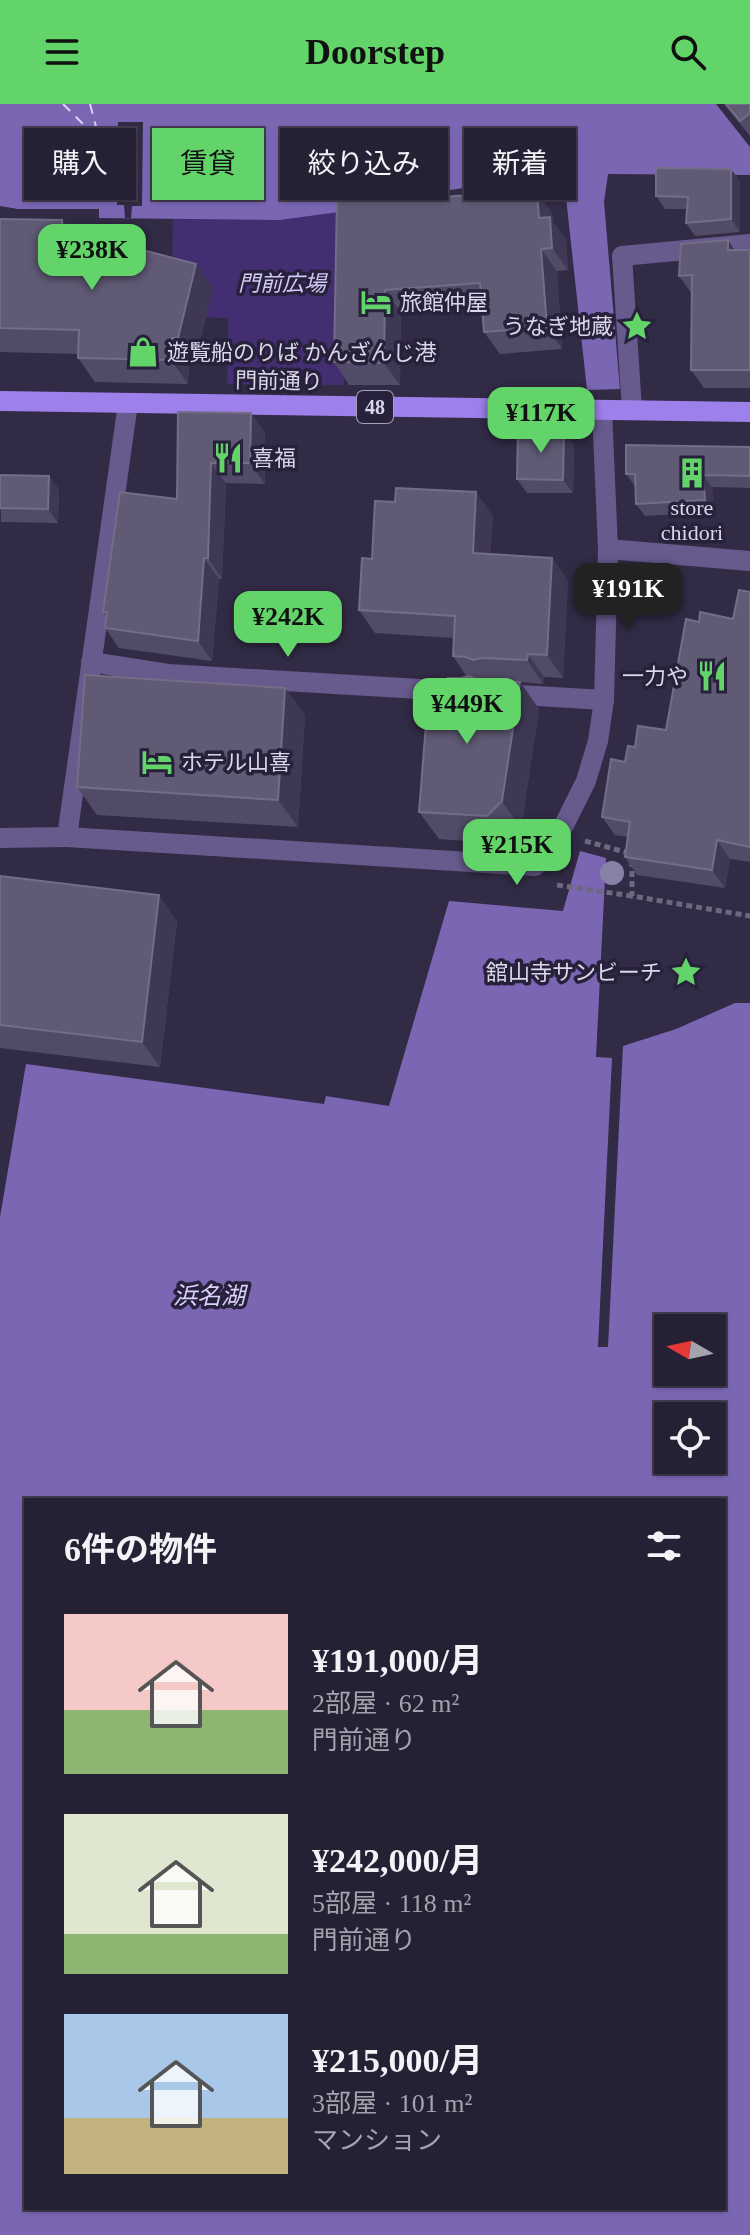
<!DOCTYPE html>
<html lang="ja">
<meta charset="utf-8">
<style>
body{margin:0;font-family:"Times New Roman","Noto Sans JP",serif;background:#2e283c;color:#f1f3f6;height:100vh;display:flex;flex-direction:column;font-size:30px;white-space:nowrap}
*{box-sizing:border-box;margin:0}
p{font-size:26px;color:#a4a3ac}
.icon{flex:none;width:44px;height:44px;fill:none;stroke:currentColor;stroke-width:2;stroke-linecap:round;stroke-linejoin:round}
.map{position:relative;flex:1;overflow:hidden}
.panel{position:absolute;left:24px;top:1394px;width:702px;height:712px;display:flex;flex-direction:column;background:#262034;border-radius:0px;box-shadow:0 2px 6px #0004,0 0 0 2px #423e4f}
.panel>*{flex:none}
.guide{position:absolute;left:24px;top:24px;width:702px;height:72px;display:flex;gap:16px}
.needle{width:52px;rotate:279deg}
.controls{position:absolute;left:654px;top:1210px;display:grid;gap:16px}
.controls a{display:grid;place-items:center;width:72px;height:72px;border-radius:0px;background:#262034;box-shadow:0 2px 6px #0004,0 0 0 2px #423e4f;font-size:40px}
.price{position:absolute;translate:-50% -68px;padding:0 18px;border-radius:16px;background:#62d469;color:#111;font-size:26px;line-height:52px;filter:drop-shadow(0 2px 4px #0008)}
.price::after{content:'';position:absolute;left:50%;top:48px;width:24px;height:18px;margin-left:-12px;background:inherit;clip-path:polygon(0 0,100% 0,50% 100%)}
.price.active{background:#222;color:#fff}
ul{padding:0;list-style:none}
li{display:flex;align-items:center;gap:24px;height:200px;padding:0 40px}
li span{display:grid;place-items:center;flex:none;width:224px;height:160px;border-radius:0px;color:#555}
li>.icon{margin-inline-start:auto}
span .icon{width:96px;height:96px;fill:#fffc;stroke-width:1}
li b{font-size:34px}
h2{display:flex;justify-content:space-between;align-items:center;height:96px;padding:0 40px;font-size:34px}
.tag{padding:0 28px;border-radius:0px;background:#262034;box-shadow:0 2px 6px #0004,0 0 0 2px #423e4f;font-size:28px;line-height:72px}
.tag.active{background:#62d469;color:#111}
header{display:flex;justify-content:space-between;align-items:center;height:104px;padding:0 40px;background:#62d469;color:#111;font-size:36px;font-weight:700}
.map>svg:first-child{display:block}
.green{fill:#432e72}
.water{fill:#7b66b4;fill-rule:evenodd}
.pier{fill:#322b46}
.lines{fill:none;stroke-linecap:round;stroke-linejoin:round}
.ferry{stroke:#d9d0fb;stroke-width:2;stroke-dasharray:10 8;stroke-linecap:butt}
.path{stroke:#6d687f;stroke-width:5;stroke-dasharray:6 4;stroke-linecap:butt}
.minor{stroke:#675a8d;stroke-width:20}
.primary{stroke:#9d80e9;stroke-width:20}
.tree{fill:#8981a5}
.wall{fill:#514b67}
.shaded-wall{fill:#3f3854}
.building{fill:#605a75;stroke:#736d87;stroke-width:2}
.labels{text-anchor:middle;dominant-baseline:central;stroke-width:7;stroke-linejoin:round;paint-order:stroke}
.shield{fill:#28213b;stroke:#a5a0b4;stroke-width:2}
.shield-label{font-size:20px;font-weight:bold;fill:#dad7e8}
.park-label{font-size:22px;font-style:italic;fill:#d1c8f3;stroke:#28213b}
.poi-label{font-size:22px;fill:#dad7e8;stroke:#28213b;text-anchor:start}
.street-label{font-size:22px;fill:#dad7e8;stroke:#28213b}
.water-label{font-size:24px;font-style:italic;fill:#d9d0fb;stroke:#28213b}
</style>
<header><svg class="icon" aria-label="menu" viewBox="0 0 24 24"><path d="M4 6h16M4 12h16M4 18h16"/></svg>Doorstep<svg class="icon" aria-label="search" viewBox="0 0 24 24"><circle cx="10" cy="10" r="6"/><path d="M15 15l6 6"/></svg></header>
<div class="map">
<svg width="750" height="2131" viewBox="0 0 750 2131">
<rect width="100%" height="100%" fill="#322b46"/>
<!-- green -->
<polygon class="green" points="347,107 344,281 227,280 228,214 171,213 173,115 280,116"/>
<!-- water -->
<g class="water">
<polygon points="0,0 716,0 750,43 750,71 608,70 604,98 620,285 587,286 565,84 541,72 354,101 354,106 280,116 99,114 99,105 18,105 0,102"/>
<path d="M580 747 606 754 596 953 612 954 598 1243H608L623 942 676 925 735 899H750V2131H0V1113L26 960 324 1000 326 992 389 1002 449 797 563 807ZM668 1224H712V1268H668ZM668 1312H712V1356H668ZM26 1396H724V2104H26Z"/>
</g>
<!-- pier -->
<polygon class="pier" points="118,18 143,18 142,102 132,102 131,114 125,114 124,101 117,101"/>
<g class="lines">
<!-- ferry -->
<g class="ferry">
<polyline points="63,0 86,23 104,54"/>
<polyline points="90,0 103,49"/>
</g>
<!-- path -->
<g class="path">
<polyline points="585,737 629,749"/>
<polyline points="632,757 632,792 750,812"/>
<polyline points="557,781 632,792"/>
</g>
<!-- minor -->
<g class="minor">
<polyline points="632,306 622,152 750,140"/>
<polyline points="608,445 750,457"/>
<polyline points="91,558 168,570 453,587"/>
<polyline points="504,590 604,596"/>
<polyline points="67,733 535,762 559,731 586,677 598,637 604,596 608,445 602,306"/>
<polyline points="0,734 67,733 128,299"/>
</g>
<!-- primary -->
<polyline class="primary" points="0,297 750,308"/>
</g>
<!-- trees -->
<circle class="tree" cx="612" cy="769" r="12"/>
<!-- wall -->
<g class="wall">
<polygon points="724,0 750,0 750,32"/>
<polygon points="740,77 740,128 695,132 686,119 687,105 665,105 656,92"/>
<polygon points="337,94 552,109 553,118 566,136 568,166 557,167 562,245 500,250 484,228 482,203 401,209 400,281 349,281 334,258"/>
<polygon points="0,115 62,116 84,143 213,184 195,258 189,258 188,280 95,278 78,254 79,250 0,248"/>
<polygon points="735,146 750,146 750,284 704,284 691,266 692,190 679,172"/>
<polygon points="251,309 265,329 265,380 226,379 222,475 219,475 212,557 119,544 105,524 106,512 103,508 177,395"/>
<polygon points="564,327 574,341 573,389 527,389 517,375"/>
<polygon points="750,343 750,384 712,383 714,408 645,412 636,400 635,382 626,370"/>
<polygon points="0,371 59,385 58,419 1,418"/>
<polygon points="395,398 493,412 490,450 552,454 568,477 563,574 544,573 543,580 520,578 539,605 521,725 507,740 439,735 419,708 448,583 461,574 467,573 453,552 454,534 375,529 359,506 372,455"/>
<polygon points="750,488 750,758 730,755 725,784 637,771 625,753 628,733 615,731 602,713 625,658 635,643 666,626 699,518 733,515"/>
<polygon points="285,584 305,611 298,723 97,711 77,683"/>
<polygon points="0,772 177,817 160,963 0,944"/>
</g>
<!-- shaded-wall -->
<g class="shaded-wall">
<polygon points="731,65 740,77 740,128 731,115"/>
<polygon points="537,86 552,109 553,118 566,136 568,166 552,144 539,114"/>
<polygon points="62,116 72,131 72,127 89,151 89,167 62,127"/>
<polygon points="728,136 740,154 728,146"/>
<polygon points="541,145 557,167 562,245 547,223"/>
<polygon points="196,160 213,184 195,258 178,234"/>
<polygon points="385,186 401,209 400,281 384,259"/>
<polygon points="172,234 189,258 188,280 171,256"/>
<polygon points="251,309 265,329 265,380 250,359"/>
<polygon points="564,327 574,341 573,389 563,376"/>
<polygon points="211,359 226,379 222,475 208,454"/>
<polygon points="703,371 712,383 714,408 705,396"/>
<polygon points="49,372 59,385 58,419 48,405"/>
<polygon points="476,388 493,412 489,472 473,449"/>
<polygon points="204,454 219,475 212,557 198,537"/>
<polygon points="552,454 568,477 563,574 547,551"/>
<polygon points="528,550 544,573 543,580 527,556"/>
<polygon points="520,578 539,605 521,725 502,697"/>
<polygon points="285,584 305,611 298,723 278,696"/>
<polygon points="717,736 730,755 725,784 712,766"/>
<polygon points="159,791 177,817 160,963 142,938"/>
</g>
<!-- building -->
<g class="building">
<polygon points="726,0 750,0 750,9 740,17"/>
<polygon points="656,64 731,65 731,115 686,119 688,93 656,92"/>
<polygon points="537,86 539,114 550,113 552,144 541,145 547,223 484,228 480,179 385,186 384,259 334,258 337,94 416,95"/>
<polygon points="0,115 62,116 62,127 72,127 72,143 135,144 196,160 178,234 172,234 171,256 78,254 79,226 0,224"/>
<polygon points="728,136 728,146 750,146 750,266 691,266 692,171 679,172 681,140"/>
<polygon points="178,308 251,309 250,359 211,359 208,454 204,454 198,537 105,524 107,508 103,508 120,388 177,395"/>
<polygon points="518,327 564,327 563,376 517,375"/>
<polygon points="626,341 750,343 750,372 703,371 705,396 636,400 635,370 626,370"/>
<polygon points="0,371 49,372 48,405 0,404"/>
<polygon points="396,384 476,388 473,449 552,454 547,551 528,550 527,556 481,554 473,556 466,553 453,552 455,512 359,506 362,454 372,455 375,397 395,398"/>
<polygon points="739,486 750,488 750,743 717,736 712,766 625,753 630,718 602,713 611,655 625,658 628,642 635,643 638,622 666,626 686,515 699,518 700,508 733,515"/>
<polygon points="85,571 285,584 278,696 77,683"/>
<polygon points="468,572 476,575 520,578 502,697 487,712 419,708 429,582 448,583 448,574 461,574"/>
<polygon points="0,772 159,791 142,938 0,921"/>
</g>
<!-- icons -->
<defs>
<g id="hotel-bare" transform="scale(2.4)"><path d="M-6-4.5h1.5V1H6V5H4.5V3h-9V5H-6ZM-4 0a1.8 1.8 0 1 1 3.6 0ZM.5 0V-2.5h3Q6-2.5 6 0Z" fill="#62d469" stroke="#28213b" stroke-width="2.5" paint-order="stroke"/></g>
<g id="sight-bare" transform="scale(2.4)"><path d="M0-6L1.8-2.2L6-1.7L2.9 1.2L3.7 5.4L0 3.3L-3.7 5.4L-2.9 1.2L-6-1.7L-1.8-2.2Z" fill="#62d469" stroke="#28213b" stroke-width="2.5" paint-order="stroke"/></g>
<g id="shop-bare" transform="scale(2.4)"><path d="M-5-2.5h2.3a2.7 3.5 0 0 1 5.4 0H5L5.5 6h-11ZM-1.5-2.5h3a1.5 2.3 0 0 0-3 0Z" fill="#62d469" stroke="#28213b" stroke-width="2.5" paint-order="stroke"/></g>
<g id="restaurant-bare" transform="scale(2.4)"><path d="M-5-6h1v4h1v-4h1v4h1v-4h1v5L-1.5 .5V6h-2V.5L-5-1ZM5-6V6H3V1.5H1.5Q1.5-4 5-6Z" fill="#62d469" stroke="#28213b" stroke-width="2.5" paint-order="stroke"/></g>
<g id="building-bare" transform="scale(2.4)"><path d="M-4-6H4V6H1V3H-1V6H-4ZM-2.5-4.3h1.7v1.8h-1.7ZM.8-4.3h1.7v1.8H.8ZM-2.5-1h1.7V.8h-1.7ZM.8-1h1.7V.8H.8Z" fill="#62d469" stroke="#28213b" stroke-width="2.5" paint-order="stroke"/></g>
</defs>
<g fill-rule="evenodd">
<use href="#hotel-bare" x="376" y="198"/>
<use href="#sight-bare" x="637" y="222"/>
<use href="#shop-bare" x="143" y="248"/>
<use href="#restaurant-bare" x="228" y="354"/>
<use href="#building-bare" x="692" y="369"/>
<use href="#restaurant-bare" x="712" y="572"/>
<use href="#hotel-bare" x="157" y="658"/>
<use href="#sight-bare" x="686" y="868"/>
</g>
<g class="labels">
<!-- shield labels -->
<rect class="shield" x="357" y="287" width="36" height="32" rx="6"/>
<g class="shield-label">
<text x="375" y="303">48</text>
</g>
<!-- park labels -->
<g class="park-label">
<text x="282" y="179">門前広場</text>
</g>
<!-- poi labels -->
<g class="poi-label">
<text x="400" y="198">旅館仲屋</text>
<text x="613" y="222" text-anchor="end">うなぎ地蔵</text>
<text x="167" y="248">遊覧船のりば かんざんじ港</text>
<text x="252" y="354">喜福</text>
<text x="692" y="403" text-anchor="middle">store<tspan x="692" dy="25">chidori</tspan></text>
<text x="688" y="572" text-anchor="end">一力や</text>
<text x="181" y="658">ホテル山喜</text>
<text x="662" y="868" text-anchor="end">舘山寺サンビーチ</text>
</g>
<!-- street labels -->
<g class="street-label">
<text transform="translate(279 277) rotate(1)">門前通り</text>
</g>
<!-- water labels -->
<g class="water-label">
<text x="209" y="1192">浜名湖</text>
</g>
</g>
</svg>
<div class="controls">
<a><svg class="needle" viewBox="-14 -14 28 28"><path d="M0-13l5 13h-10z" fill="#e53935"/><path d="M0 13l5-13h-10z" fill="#a4a3ac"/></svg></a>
<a><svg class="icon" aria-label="locate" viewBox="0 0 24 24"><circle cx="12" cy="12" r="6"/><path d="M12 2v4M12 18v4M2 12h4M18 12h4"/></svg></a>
</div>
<b class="price" style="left:92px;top:188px">¥238K</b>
<b class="price" style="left:541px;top:351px">¥117K</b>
<b class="price active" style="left:628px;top:527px">¥191K</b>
<b class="price" style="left:288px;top:555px">¥242K</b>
<b class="price" style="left:467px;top:642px">¥449K</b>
<b class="price" style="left:517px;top:783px">¥215K</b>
<div class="guide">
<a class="tag">購入</a>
<a class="tag active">賃貸</a>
<a class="tag">絞り込み</a>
<a class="tag">新着</a>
</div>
<section class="panel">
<h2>6件の物件<svg class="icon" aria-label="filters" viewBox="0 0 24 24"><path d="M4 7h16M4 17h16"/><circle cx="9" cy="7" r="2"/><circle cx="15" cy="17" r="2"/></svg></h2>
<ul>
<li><span style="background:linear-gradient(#f6c9c9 60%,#8fb573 0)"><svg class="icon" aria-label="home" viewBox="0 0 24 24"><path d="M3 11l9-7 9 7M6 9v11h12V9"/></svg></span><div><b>¥191,000/月</b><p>2部屋 · 62 m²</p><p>門前通り</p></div></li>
<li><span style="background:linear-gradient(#dfe7d0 75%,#8fb573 0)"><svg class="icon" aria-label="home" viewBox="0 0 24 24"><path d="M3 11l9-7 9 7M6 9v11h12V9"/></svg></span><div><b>¥242,000/月</b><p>5部屋 · 118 m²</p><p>門前通り</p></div></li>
<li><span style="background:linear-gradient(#a9c7e8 65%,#c2b280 0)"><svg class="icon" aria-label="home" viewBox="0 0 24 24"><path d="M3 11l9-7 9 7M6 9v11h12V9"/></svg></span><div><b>¥215,000/月</b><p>3部屋 · 101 m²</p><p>マンション</p></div></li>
</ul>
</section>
</div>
